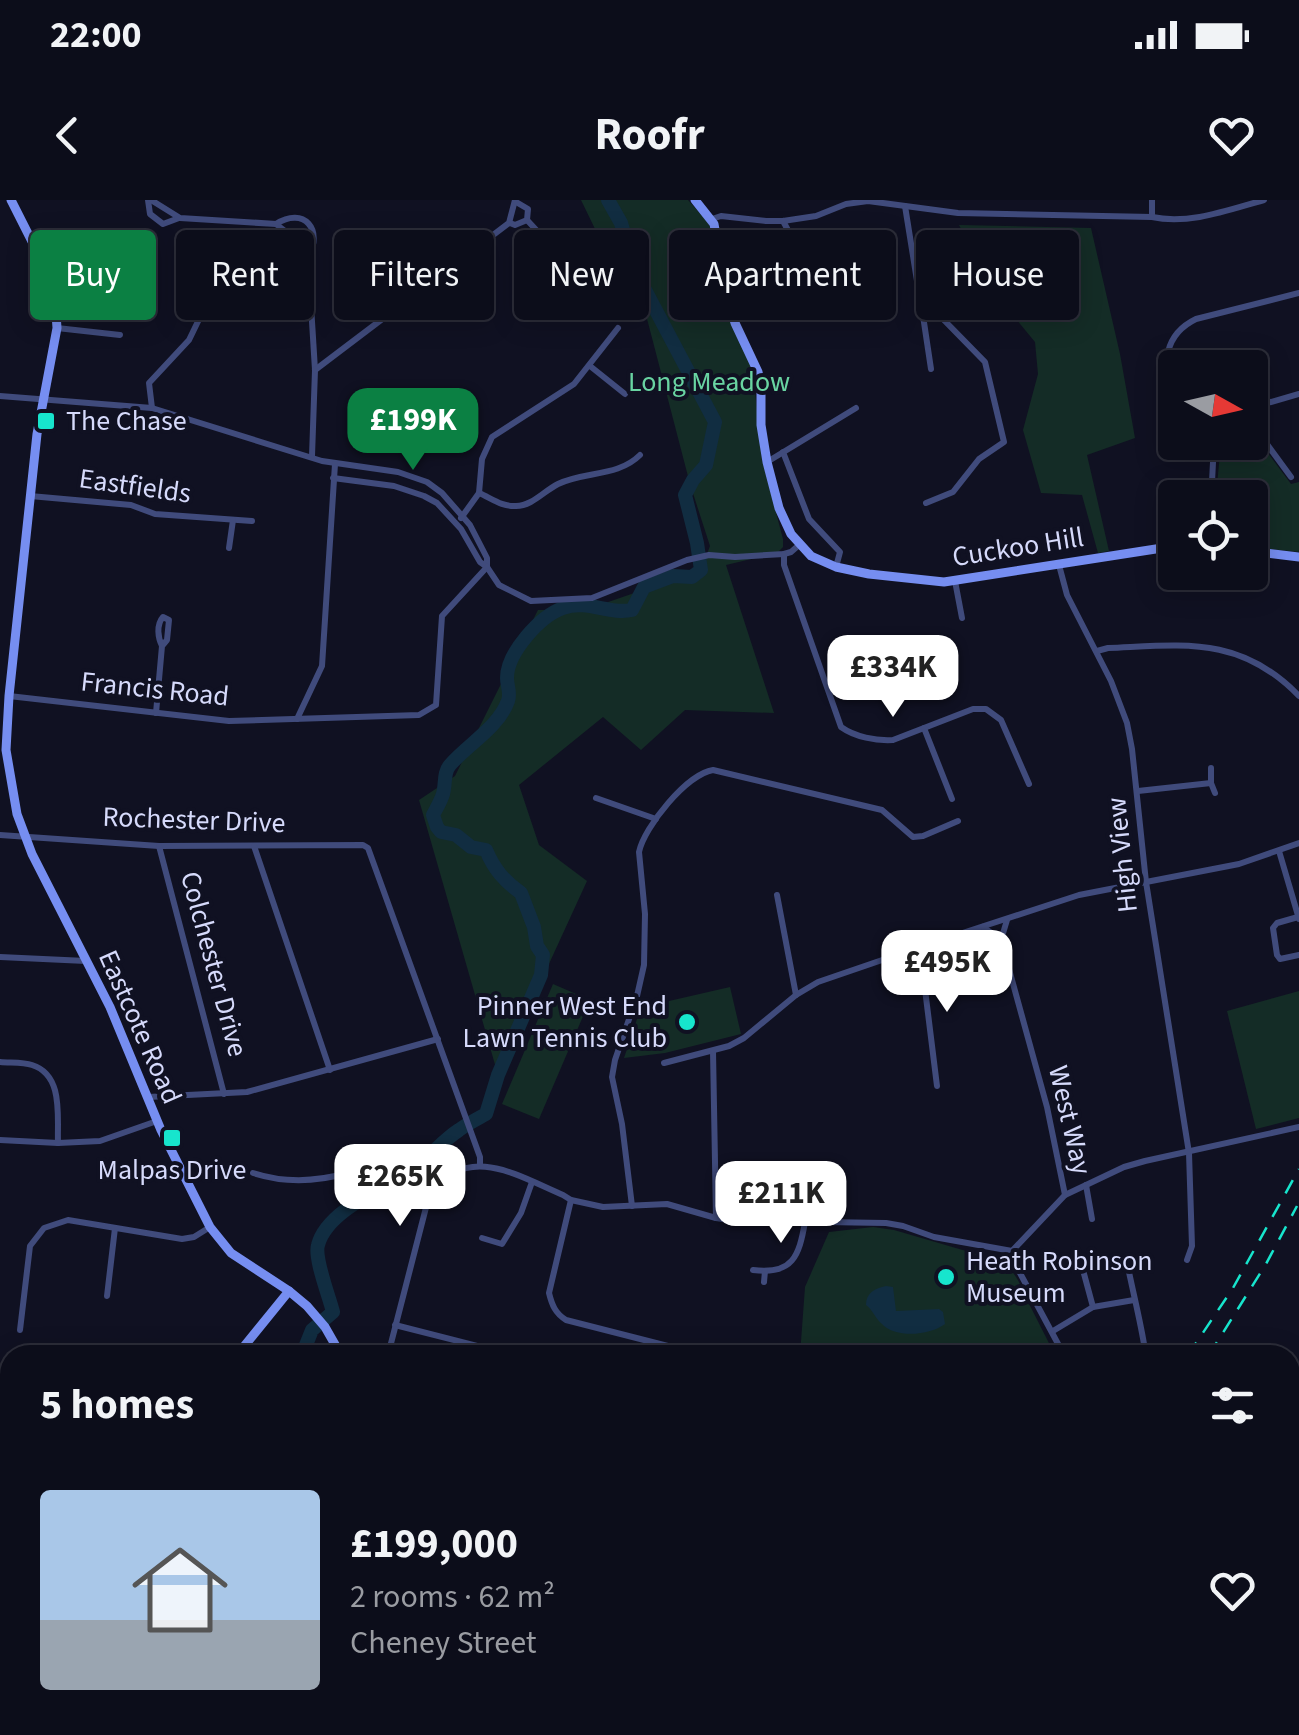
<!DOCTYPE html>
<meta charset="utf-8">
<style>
body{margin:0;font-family:"Source Sans 3",sans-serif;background:#1a1b27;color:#f1f3f6;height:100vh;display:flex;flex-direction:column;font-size:38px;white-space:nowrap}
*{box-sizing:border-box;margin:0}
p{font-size:32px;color:#9a9ca2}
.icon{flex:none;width:55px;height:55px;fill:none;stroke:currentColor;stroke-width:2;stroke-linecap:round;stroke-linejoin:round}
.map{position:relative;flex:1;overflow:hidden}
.details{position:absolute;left:0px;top:1145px;width:1300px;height:390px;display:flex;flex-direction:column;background:#0c0d1a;border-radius:30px 30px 0 0;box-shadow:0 5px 25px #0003,0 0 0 2px #2c2d39}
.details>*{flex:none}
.hud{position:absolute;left:30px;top:30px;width:1240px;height:90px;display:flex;gap:20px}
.needle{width:65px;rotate:98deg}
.fabs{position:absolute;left:1158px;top:150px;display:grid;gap:20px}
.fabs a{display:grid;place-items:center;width:110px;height:110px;border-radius:10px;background:#0c0d1a;box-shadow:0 5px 25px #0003,0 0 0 2px #2c2d39;font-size:50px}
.price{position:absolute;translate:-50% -85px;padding:0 22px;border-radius:20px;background:#fff;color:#222;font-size:32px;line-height:65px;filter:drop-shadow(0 2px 5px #0008)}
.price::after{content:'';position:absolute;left:50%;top:60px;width:30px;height:22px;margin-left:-15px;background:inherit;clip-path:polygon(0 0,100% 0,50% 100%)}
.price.active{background:#0b8043;color:#fff}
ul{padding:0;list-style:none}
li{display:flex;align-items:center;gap:30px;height:250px;padding:0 40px}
li span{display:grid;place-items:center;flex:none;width:280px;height:200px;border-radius:10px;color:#555}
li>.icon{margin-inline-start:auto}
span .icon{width:120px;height:120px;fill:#fffc;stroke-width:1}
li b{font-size:42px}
h2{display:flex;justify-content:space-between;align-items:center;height:120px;padding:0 40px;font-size:42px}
.pill{padding:0 35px;border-radius:10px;background:#0c0d1a;box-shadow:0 5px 25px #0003,0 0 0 2px #2c2d39;font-size:35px;line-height:90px}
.pill.active{background:#0b8043;color:#fff}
.status{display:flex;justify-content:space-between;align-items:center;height:70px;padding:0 50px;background:#0c0d1a;direction:ltr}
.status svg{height:28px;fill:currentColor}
header{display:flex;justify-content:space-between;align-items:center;height:130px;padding:0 40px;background:#0c0d1a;font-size:45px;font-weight:700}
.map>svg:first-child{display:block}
.green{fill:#142c26}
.water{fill:#112d41}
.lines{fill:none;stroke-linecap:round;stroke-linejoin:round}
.river{stroke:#112d41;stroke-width:14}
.street{stroke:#404b7c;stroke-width:6}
.secondary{stroke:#768ef1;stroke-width:9}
.rail{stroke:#17e5cd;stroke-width:2.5;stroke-dasharray:15 12;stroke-linecap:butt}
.poi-dot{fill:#17e5cd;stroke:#101122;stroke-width:4}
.labels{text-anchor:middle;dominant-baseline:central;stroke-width:8;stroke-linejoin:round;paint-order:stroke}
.park-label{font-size:28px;fill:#69d4a2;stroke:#101122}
.poi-label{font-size:28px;fill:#d6dafb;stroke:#101122;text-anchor:start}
.street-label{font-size:28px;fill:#d6dafb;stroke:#101122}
</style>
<div class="status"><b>22:00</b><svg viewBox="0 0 49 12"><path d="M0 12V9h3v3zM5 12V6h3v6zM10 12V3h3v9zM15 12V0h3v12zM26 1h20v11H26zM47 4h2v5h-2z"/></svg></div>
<header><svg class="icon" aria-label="back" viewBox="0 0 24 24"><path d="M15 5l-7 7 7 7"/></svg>Roofr<svg class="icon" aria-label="heart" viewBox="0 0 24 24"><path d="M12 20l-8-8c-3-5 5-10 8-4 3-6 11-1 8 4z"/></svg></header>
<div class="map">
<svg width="1299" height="1535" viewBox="0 0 1299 1535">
<rect width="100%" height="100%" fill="#101122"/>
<!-- green -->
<g class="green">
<polygon points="581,0 688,0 707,21 713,33 734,129 753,171 762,260 783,339 783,347 777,353 726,365 774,513 685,510 641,550 603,517 519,585 539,645 587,681 498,875 419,600 455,576 538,410 585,410 701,370 710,346 690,284 632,61 615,24 627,57 613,66"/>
<polygon points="959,25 1091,28 1120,154 1135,238 1087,255 1109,351 1098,353 1082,295 1041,293 1023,230 1038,174 1035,142 997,96"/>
<polygon points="1250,229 1291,284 1299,282 1299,352 1250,347 1250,298 1190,298 1217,285 1221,243 1250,242"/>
<polygon points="553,784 590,800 539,919 502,904"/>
<polygon points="730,787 741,834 665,853 624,858 642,804 653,809 656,804"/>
<polygon points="1299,791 1299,918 1256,929 1227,811"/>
<path d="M873 1027 894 1030 997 1060C1009 1067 1018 1076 1022 1090L1055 1155H800L805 1087 829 1032Z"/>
<polygon points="10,1476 10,1525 204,1525 217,1529 216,1535 0,1535 0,1484"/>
</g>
<!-- water -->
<path class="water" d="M886 1086 893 1087 896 1111 939 1109 943 1112 945 1124C931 1135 896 1139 882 1124 875 1118 873 1110 866 1105 866 1093 875 1088 886 1086Z"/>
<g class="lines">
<!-- river -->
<g class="river">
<path d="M302 1155 312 1130 333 1112C329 1096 314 1058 318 1045 327 1010 385 988 412 970 429 958 442 941 459 930 467 924 477 919 486 914L498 875 541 775 543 755 537 746 534 727 521 693C504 681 494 669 486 650L471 647 456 635 441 632 437 627 433 615C436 609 441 601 443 594 446 584 443 573 450 565 468 544 498 528 508 501 511 493 507 486 507 478 507 453 540 416 563 408 587 399 609 415 632 410L644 387 673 376 692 377 701 370 697 343 685 295 693 280 706 265 715 222 634 69 621 23 608 0"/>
<polyline points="1145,1525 1146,1525"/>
<polyline points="1205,1525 1205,1535"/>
</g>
<!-- street -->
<g class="street">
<polyline points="148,0 150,14 163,24 179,18"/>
<polyline points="151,0 180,18 276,24 294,38 308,57 315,170 312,256"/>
<polyline points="905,6 918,87 940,116 985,162 1004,242 979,259 953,292 926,303"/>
<polyline points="1152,17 1152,0"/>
<path d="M712 19 721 16 766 21H783L816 16 846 4 868 1 958 13 1152 17C1189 25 1228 10 1264 0"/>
<polyline points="783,21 796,45 826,112"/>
<polyline points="510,23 515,25 527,20 528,9 516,2"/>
<path d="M276 24C304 6 324 30 308 57"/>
<polyline points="54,85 103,89"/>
<polyline points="919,89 931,169"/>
<polyline points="518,107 543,88 557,82 565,68 564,60 527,20"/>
<polyline points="57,128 120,135"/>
<polyline points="590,166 625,194"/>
<polyline points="315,170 509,23 515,0"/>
<path d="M1175 194C1160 165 1165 134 1196 119L1299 93"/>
<polyline points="0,196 152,208 322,261 398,272 427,282 442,293 470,325 487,358 487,367"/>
<polyline points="152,208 149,183 189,140 204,109"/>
<polyline points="1250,208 1299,194"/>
<polyline points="1250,221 1291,277"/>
<polyline points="783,252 809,319 840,352 836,367"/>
<polyline points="767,262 856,208"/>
<polyline points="333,278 394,286 424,296 437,303 461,329 480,362 487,367 499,385 531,401 592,398 687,360 709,355 735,357 784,354 791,352 799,345"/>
<polyline points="1212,282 1214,242"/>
<path d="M479 293C491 298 502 307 516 306 532 306 544 291 558 284 585 271 618 277 640 255"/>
<polyline points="30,296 131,305 155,314 252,321"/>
<polyline points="461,318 479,293 482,259 492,237 574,184 618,128"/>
<polyline points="229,348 233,320"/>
<path d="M784 354V365L841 527C855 537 876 541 893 540L973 509H986L1001 520 1029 584"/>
<polyline points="1059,365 1067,395 1111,481 1127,523 1132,549 1146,682 1189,953 1192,1046 1187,1060"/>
<polyline points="955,381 962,418"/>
<path d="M1097 451 1108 448C1184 445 1240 435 1299 496"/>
<polyline points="9,496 229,521 419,515 436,505 442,416 487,367"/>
<path d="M156 513 162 446C158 438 156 425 163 417L169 420 167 440 162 446"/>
<polyline points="297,519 322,466 335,264"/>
<polyline points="924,528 952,599"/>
<polyline points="1211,568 1211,583 1215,593"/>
<polyline points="1138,591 1211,583"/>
<polyline points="596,598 656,619"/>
<polyline points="0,635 159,646 363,645 368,648 480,957 480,965"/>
<polyline points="159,646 224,894"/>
<polyline points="254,646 330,870"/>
<polyline points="1279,651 1299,719"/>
<polyline points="777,695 796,795"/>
<polyline points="1298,717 1277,723 1273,728 1277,755 1280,759 1299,755"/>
<polyline points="1007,720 1001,740 1047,907 1065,995"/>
<polyline points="983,727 1001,740"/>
<polyline points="920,749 937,886"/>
<polyline points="0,757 86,761"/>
<polyline points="713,851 716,1018"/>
<path d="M0 862C10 863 23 862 32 865 64 875 57 917 58 943"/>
<polyline points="664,863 729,846 744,838 796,795 818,782 923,746 927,748 931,747 935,742 1079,695 1239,664 1299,643"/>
<polyline points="148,897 247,892 438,839"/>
<polyline points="0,940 58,943 100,941 157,921"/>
<path d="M253 973C284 983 316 982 347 973 365 968 381 960 401 960 419 960 438 966 456 969"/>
<polyline points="1086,985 1092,1019"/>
<path d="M571 1000 549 1093C552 1105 555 1113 566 1120L703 1155"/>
<path d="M632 1006 622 924 612 877 615 860 637 796 644 765 645 714 639 652C644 627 687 574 713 570L882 610 913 637 923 636 958 621"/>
<polyline points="482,1038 502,1044 521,1013 532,982"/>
<polyline points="1012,1051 1065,995 1124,967 1145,961 1299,927"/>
<polyline points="1012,1051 1013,1060 1064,1155"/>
<path d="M1126 1057C1132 1089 1140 1118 1145 1150"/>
<polyline points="1069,1061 1080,1059 1093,1107"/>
<path d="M753 1070C793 1075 799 1056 805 1022"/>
<polyline points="764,1082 765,1071"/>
<polyline points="107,1096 115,1028"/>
<polyline points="395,1125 513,1155"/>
<polyline points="20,1130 30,1046 44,1028 68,1020 182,1039 194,1037 210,1027"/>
<polyline points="1053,1131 1093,1107 1134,1100"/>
<polyline points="1136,1151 1154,1149"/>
<polyline points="113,1155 115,1148"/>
<path d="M388 1155 430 992C470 944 516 975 563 995L571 1000 603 1007 667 1004 716 1018 749 1023 761 1021 886 1023 903 1026 934 1037 1012 1051"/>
<polyline points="651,1155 654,1143"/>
<polyline points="0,1193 10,1195"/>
<polyline points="0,1304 10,1306"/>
<polyline points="0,1400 10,1392"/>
<polyline points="0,1436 10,1427"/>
<polyline points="1290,1447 1299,1443"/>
<polyline points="1290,1466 1299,1469"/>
<polyline points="450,1525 466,1526"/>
<polyline points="756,1525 761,1535"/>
</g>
<!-- secondary -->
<g class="secondary">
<polyline points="11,0 54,85 57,128 37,234 9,496 6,550 17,614 32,654 110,807 161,930 210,1027 231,1053 289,1091 307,1106 325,1127 341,1155"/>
<polyline points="695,0 714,24 727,96 735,123 758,172 761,187 761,225 767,262 779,308 791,334 811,356 836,367 869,374 944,382 1175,346"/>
<polyline points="1250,351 1299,357"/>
<polyline points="237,1155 289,1091"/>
<polyline points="1290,1246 1299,1237"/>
<polyline points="1290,1267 1299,1272"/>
<polyline points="0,1418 10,1409"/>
<polyline points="602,1525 607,1535"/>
<polyline points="1058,1525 1061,1535"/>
<polyline points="617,1535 643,1525"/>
</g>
<!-- rail -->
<g class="rail">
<polyline points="1188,1155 1233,1088 1299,969"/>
<polyline points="1209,1155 1266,1064 1297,1006"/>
<polyline points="874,1535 883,1525"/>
</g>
</g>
<!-- markers -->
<g class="poi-dot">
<rect x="36" y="211" width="20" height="20" rx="5"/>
<circle cx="687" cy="822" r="10"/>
<rect x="162" y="928" width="20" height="20" rx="5"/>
<circle cx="946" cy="1077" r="10"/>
</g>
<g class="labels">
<!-- park labels -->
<g class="park-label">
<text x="709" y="182">Long Meadow</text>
</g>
<!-- poi labels -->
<g class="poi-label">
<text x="66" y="221">The Chase</text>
<text x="667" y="806" text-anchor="end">Pinner West End<tspan x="667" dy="32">Lawn Tennis Club</tspan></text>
<text x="172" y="970" text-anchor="middle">Malpas Drive</text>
<text x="966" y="1061">Heath Robinson<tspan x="966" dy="32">Museum</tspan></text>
</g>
<!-- street labels -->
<g class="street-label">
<text transform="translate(135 286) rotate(8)">Eastfields</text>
<text transform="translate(1018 347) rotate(-9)">Cuckoo Hill</text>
<text transform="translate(155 489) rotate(6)">Francis Road</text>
<text transform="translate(194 620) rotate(2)">Rochester Drive</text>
<text transform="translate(1122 655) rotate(-96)">High View</text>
<text transform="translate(214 764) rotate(75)">Colchester Drive</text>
<text transform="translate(140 827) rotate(66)">Eastcote Road</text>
<text transform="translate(1070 920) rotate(77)">West Way</text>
</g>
</g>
</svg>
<div class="fabs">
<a><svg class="needle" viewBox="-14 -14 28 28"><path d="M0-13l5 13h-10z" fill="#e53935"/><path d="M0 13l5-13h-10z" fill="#9a9ca2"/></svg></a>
<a><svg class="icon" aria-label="locate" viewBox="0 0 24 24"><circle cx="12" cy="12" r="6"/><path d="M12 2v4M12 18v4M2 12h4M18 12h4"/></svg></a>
</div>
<b class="price active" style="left:413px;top:273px">£199K</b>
<b class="price" style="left:893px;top:520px">£334K</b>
<b class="price" style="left:947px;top:815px">£495K</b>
<b class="price" style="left:400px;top:1029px">£265K</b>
<b class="price" style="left:781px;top:1046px">£211K</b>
<div class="hud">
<a class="pill active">Buy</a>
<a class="pill">Rent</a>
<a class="pill">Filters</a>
<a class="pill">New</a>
<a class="pill">Apartment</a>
<a class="pill">House</a>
</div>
<section class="details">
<h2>5 homes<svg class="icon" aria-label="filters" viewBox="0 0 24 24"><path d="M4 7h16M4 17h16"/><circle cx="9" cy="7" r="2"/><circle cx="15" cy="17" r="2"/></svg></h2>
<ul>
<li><span style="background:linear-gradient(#a9c7e8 65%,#9aa5b1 0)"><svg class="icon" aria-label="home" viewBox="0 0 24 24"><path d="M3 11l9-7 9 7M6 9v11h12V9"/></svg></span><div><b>£199,000</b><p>2 rooms · 62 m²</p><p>Cheney Street</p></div><svg class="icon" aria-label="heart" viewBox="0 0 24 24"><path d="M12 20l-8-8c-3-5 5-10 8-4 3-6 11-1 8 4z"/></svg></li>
</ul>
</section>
</div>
